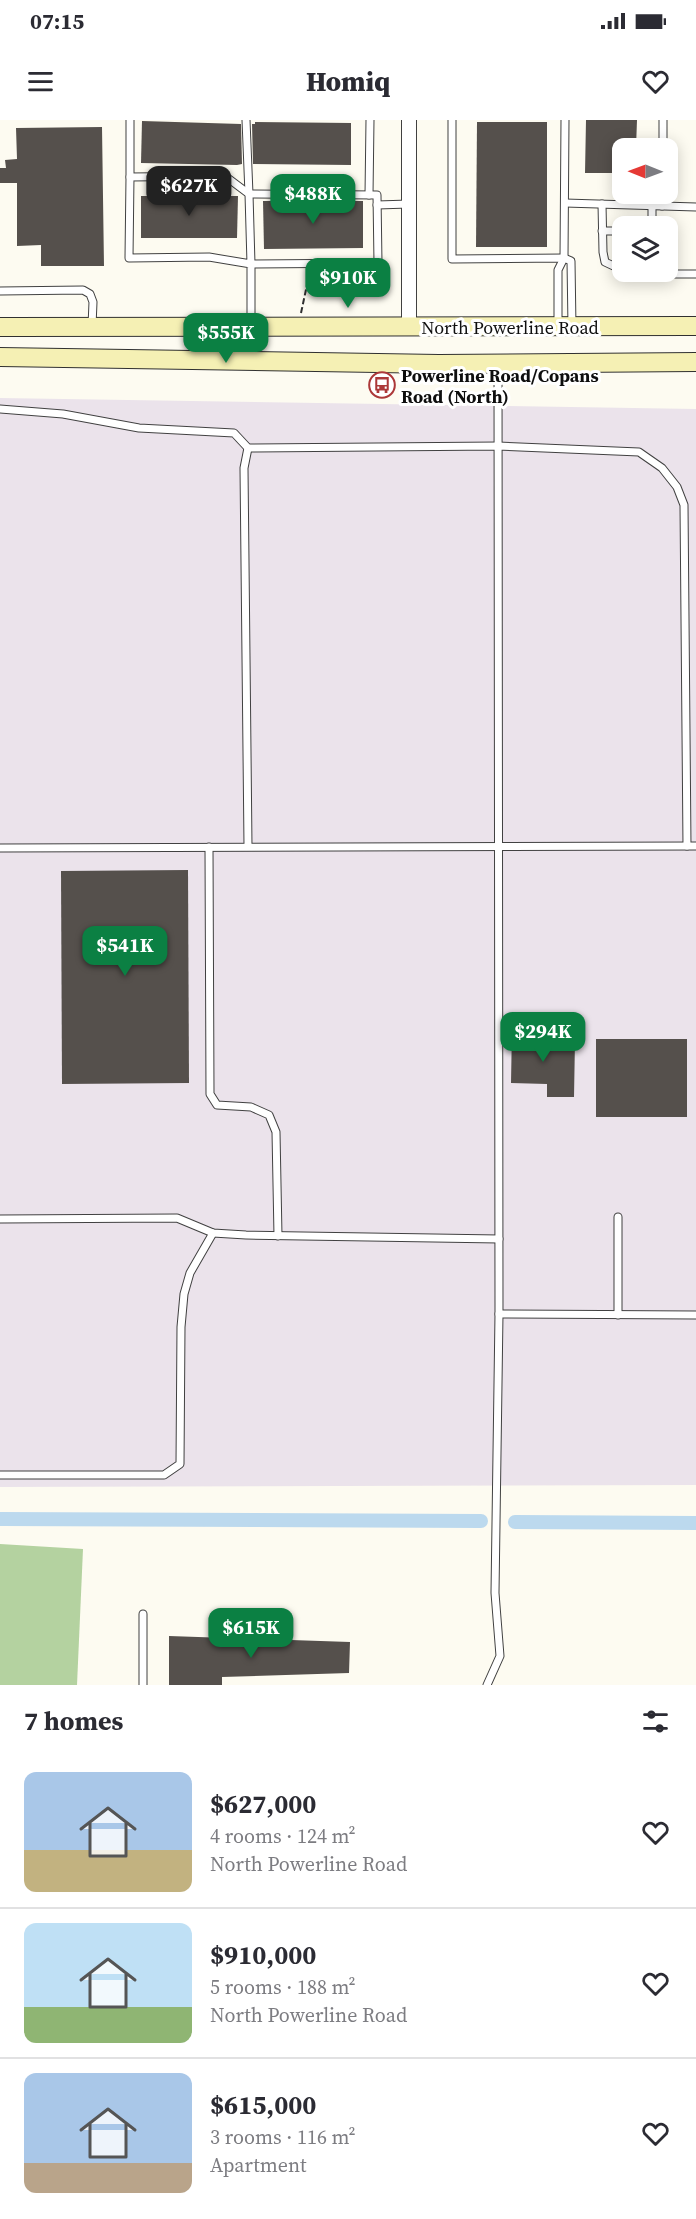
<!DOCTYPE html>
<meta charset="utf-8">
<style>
body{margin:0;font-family:"Source Serif 4",serif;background:#f2f2f3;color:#2b2b33;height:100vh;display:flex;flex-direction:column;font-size:22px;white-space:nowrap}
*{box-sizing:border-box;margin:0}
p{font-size:20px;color:#7c7c81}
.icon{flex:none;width:33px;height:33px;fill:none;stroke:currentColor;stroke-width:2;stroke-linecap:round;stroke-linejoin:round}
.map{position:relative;height:1565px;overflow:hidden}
.sheet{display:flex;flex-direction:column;background:#fff;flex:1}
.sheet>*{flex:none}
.needle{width:39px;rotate:271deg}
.controls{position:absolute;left:612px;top:18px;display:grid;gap:12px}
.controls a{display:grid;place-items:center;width:66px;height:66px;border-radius:12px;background:#fff;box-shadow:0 3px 15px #0003;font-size:30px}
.price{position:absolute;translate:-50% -51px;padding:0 14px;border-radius:12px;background:#0b8043;color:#fff;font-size:20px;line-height:39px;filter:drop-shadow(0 2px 3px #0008)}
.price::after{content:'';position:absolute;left:50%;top:36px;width:18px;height:14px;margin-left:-9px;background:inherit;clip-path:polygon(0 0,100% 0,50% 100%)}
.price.selected{background:#222;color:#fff}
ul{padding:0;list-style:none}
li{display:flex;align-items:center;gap:18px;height:150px;padding:0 24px}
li+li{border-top:2px solid #e1e1e2}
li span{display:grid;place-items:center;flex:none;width:168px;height:120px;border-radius:12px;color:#555}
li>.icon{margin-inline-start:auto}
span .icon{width:72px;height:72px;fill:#fffc;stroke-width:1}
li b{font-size:26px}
h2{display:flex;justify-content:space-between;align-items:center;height:72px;padding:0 24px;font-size:26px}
.status{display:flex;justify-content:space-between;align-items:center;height:42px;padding:0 30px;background:#fff;direction:ltr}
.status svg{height:16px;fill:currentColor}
header{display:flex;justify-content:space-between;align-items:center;height:78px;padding:0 24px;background:#fff;font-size:27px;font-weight:800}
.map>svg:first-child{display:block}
.industrial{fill:#ebe3eb}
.forest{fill:#b4d2a0}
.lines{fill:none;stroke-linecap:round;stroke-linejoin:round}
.canal{stroke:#bcd9ee;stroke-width:14}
.building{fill:#55504c}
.service-casing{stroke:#414141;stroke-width:9}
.minor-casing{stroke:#414141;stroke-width:16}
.secondary-casing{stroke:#303030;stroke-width:20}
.path{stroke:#303030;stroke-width:2;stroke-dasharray:6 3;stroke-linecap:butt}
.service{stroke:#fff;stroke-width:7}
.minor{stroke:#fff;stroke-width:14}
.secondary{stroke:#f5f0b4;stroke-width:18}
.labels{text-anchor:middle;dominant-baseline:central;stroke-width:6;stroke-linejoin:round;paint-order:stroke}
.street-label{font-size:18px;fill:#0e0e0e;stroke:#fff}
.poi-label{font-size:18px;font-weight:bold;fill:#0e0e0e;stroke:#fff;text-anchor:start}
</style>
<div class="status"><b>07:15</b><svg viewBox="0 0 49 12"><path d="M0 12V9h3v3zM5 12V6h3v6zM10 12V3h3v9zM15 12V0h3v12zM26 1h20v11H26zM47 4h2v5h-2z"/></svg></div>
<header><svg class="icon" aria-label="menu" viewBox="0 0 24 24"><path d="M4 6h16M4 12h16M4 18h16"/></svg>Homiq<svg class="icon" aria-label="heart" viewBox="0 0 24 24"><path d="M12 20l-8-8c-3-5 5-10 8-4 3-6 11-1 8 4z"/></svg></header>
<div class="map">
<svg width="696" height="1565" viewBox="0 0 696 1565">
<rect width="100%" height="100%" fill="#fdfbf1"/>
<!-- industrial -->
<polygon class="industrial" points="0,278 696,289 696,1365 0,1367"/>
<!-- forest -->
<polygon class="forest" points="0,1424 83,1429 77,1565 0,1565"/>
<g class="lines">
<!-- canal -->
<g class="canal">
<polyline points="0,1399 481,1401"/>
<polyline points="515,1402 696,1403"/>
</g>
</g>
<!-- building -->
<g class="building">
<polygon points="586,0 637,0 636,28 622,28 622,53 585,53"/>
<polygon points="142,1 241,4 242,44 237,45 141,43"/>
<polygon points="255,2 351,3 351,45 253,44 252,4 255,4"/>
<polygon points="477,2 547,2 547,127 476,127"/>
<polygon points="102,7 104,146 41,146 41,125 17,126 17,63 0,63 0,48 6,48 5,40 17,39 16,8"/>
<polygon points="141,76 238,76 237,118 141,118"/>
<polygon points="263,81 363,81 363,128 264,129"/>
<polygon points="188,750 189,963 62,964 61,751"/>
<polygon points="512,908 533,908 533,919 575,920 574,977 547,977 547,964 511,963"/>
<rect x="596" y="919" width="91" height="78"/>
<polygon points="169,1516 350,1522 349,1553 222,1557 222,1565 169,1565"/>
</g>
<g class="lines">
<!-- service casing -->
<g class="service-casing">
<g id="service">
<polyline points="130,0 130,57"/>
<polyline points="246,0 249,74"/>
<polyline points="452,0 452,139 564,138 571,141 572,207"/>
<polyline points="663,28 663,0"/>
<polyline points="249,74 225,56 130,57 129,138 209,137 251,144 249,74 377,75 378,143 251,144 251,204"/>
<polyline points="369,75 370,0"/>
<polyline points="565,83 696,87"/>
<polyline points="602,84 603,132 605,142 622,150"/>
<polyline points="377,85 409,84"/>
<polyline points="662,86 662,74"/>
<polyline points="649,106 652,104 652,86"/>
<polyline points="602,111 622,111"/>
<polyline points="626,152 643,154 696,154"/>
<polyline points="0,171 83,170 90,174 93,182 92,206"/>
<polyline points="558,206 558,150 564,138 565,0"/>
<polyline points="0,289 63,294 139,308 234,313 248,328 498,326 639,332 662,348 677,367 684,385 687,726"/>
<polyline points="248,328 244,348 248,726"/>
<polyline points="209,727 210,974 217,985 251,987 269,995 276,1012 278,1116"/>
<polyline points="0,728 696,726"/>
<polyline points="0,1099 177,1098 213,1113 246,1115 499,1119"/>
<polyline points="499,1194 696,1195"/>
<polyline points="618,1195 618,1097"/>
<polyline points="0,1355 164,1355 180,1344 181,1207 184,1174 190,1153 213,1113"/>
<polyline points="143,1494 143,1565"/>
<polyline points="487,1565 500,1536 495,1473 499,1194 498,244"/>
</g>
</g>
<!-- minor casing -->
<g class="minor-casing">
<polyline id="minor" points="409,0 409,207"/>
</g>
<!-- secondary casing -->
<g class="secondary-casing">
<g id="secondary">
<polyline points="0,207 696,206"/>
<polyline points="199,233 234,222 251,207"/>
<polyline points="0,237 439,244 696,242"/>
</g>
</g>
<!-- path -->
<polyline class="path" points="301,193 307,165"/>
<!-- service -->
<use href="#service" class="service"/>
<!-- minor -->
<use href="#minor" class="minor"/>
<!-- secondary -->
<use href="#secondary" class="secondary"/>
</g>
<!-- icons -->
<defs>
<g id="bus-ring" transform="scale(1.35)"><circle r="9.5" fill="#fff" stroke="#ac3839" stroke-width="1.5"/><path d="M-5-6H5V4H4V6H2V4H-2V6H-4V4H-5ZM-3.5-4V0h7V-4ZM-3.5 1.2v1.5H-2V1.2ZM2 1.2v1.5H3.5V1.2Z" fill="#ac3839"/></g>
</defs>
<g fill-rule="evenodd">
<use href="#bus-ring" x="382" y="265"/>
</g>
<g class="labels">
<!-- street labels -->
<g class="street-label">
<text x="510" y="207">North Powerline Road</text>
</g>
<!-- poi labels -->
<g class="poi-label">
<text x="401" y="255">Powerline Road/Copans<tspan x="401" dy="21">Road (North)</tspan></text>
</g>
</g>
</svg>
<div class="controls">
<a><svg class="needle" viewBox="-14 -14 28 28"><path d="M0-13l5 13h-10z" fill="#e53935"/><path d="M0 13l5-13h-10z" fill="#7c7c81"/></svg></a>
<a><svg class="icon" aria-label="layers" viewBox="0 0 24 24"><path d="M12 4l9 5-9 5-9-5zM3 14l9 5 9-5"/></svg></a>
</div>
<b class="price selected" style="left:189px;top:97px">$627K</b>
<b class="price" style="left:313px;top:105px">$488K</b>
<b class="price" style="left:348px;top:189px">$910K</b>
<b class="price" style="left:226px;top:244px">$555K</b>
<b class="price" style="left:125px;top:857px">$541K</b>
<b class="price" style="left:543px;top:943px">$294K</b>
<b class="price" style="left:251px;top:1539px">$615K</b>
</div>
<section class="sheet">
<h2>7 homes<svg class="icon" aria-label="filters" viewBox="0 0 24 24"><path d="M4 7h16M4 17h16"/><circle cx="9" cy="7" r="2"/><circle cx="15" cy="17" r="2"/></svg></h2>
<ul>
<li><span style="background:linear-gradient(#a9c7e8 65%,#c2b280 0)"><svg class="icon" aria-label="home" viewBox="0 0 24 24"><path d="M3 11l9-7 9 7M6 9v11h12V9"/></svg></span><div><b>$627,000</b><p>4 rooms · 124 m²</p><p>North Powerline Road</p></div><svg class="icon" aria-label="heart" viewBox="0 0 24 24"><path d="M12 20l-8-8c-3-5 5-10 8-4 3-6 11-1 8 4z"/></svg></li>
<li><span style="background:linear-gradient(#bfe0f5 70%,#8fb573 0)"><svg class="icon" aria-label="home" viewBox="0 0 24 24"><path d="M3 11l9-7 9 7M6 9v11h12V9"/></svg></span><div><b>$910,000</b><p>5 rooms · 188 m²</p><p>North Powerline Road</p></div><svg class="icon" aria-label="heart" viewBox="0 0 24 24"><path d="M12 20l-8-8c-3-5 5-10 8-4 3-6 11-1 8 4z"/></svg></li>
<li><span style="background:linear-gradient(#a9c7e8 75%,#b9a48a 0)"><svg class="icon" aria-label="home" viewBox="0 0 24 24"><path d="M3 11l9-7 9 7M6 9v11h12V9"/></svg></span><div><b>$615,000</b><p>3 rooms · 116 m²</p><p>Apartment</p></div><svg class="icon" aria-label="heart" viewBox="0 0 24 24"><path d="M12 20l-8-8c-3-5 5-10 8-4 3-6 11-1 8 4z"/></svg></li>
</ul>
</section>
